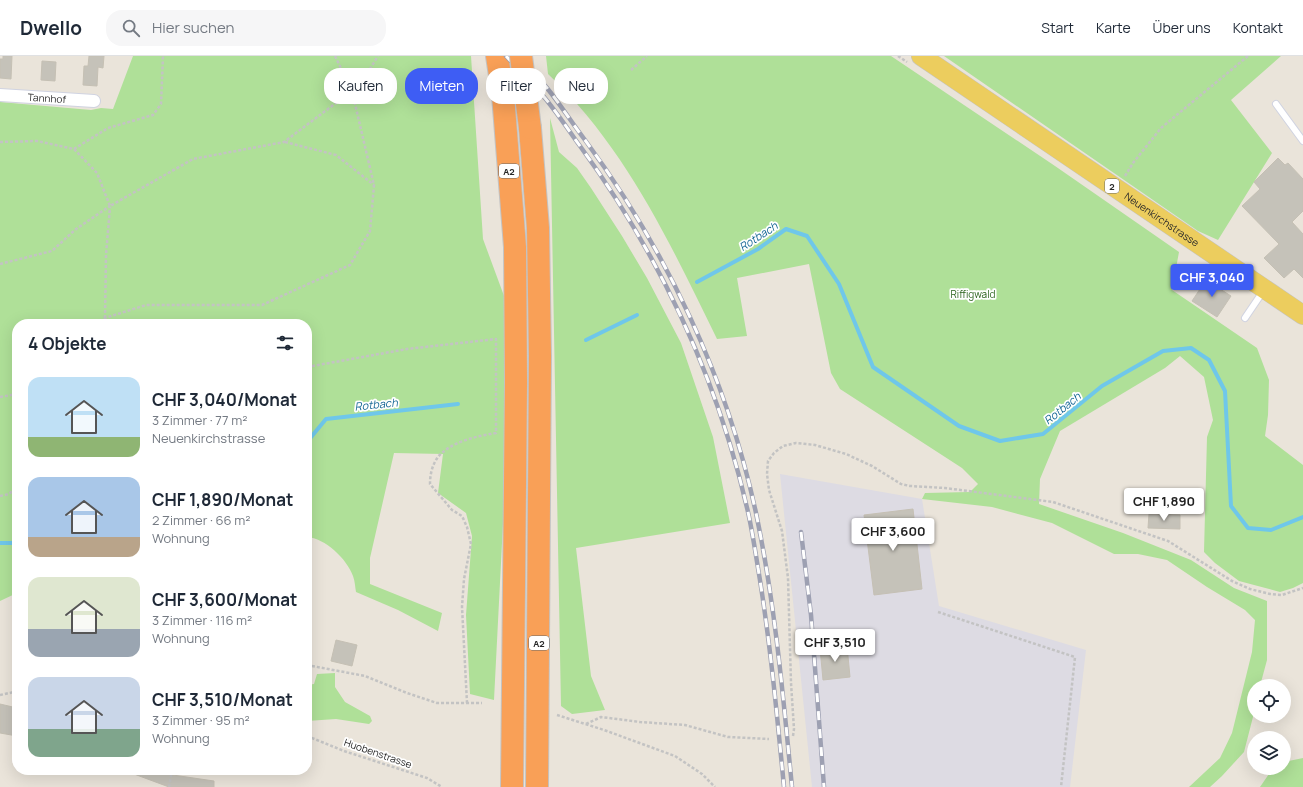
<!DOCTYPE html>
<html lang="de">
<meta charset="utf-8">
<style>
body{margin:0;font-family:Manrope,sans-serif;background:#f6f6f7;color:#1f2937;height:100vh;display:flex;flex-direction:column;font-size:15px;white-space:nowrap}
*{box-sizing:border-box;margin:0}
p{font-size:13px;color:#747a83}
.icon{flex:none;width:22px;height:22px;fill:none;stroke:currentColor;stroke-width:2;stroke-linecap:round;stroke-linejoin:round}
.map{position:relative;flex:1;overflow:hidden}
.panel{position:absolute;left:12px;top:263px;width:300px;height:456px;display:flex;flex-direction:column;background:#fff;border-radius:16px;box-shadow:0 4px 16px #0002}
.panel>*{flex:none}
.top-card{position:absolute;left:324px;top:12px;width:380px;height:36px;display:flex;gap:8px}
.buttons{position:absolute;left:1247px;top:623px;display:grid;gap:8px}
.buttons a{display:grid;place-items:center;width:44px;height:44px;border-radius:50%;background:#fff;box-shadow:0 4px 16px #0002;font-size:20px}
.price{position:absolute;translate:-50% -34px;padding:0 9px;border-radius:4px;background:#fff;color:#222;font-size:13px;line-height:26px;filter:drop-shadow(0 1px 2px #0008)}
.price::after{content:'';position:absolute;left:50%;top:24px;width:12px;height:9px;margin-left:-6px;background:inherit;clip-path:polygon(0 0,100% 0,50% 100%)}
.price.on{background:#3e5df4;color:#fff}
ul{padding:0;list-style:none}
li{display:flex;align-items:center;gap:12px;height:100px;padding:0 16px}
li span{display:grid;place-items:center;flex:none;width:112px;height:80px;border-radius:12px;color:#555}
li>.icon{margin-inline-start:auto}
span .icon{width:48px;height:48px;fill:#fffc;stroke-width:1}
li b{font-size:17px}
h2{display:flex;justify-content:space-between;align-items:center;height:48px;padding:0 16px;font-size:17px}
.tag{padding:0 14px;border-radius:16px;background:#fff;box-shadow:0 4px 16px #0002;font-size:14px;line-height:36px}
.tag.on{background:#3e5df4;color:#fff}
header{display:flex;align-items:center;gap:24px;box-sizing:border-box;height:56px;padding:0 20px;background:#fff;border-bottom:1px solid #e0e1e3}
header strong{font-size:19px}
nav{display:flex;gap:22px;margin-inline-start:auto;font-size:14px}
.search{width:280px;height:36px;background:#f6f6f7;display:flex;align-items:center;gap:10px;box-sizing:border-box;padding:0 14px;border-radius:16px;color:#747a83;font-size:15px}
.map>svg:first-child{display:block}
.industrial{fill:#dddbe3}
.green{fill:#afe098}
.lines{fill:none;stroke-linecap:round;stroke-linejoin:round}
.stream{stroke:#6fc7ea;stroke-width:4}
.building{fill:#c5c2b9;stroke:#c5c0b4}
.service-casing{stroke:#d0d3e1;stroke-width:8}
.minor-casing{stroke:#d0d3e1;stroke-width:14}
.primary-casing{stroke:#c3c3c3;stroke-width:20}
.motorway-casing{stroke:#c3c3c3;stroke-width:24}
.path{stroke:#c3c3c3;stroke-width:2.5;stroke-dasharray:3 2;stroke-linecap:butt}
.service{stroke:#fff;stroke-width:6}
.minor{stroke:#fff;stroke-width:12}
.primary{stroke:#eccd5e;stroke-width:19}
.motorway{stroke:#f9a057;stroke-width:22}
.rail-casing{stroke:#9da0b2;stroke-width:4.5}
.rail{stroke:#fff;stroke-width:3;stroke-dasharray:9;stroke-linecap:butt}
.motorway-bridge-casing{stroke:#c3c3c3;stroke-width:24;stroke-linecap:butt}
.motorway-bridge{stroke:#f9a057;stroke-width:22}
.labels{text-anchor:middle;dominant-baseline:central;stroke-width:3.5;stroke-linejoin:round;paint-order:stroke}
.shield{fill:#fff;stroke:#686868;stroke-width:1}
.shield-label{font-size:9px;font-weight:bold;fill:#282828}
.street-label{font-size:10px;fill:#282828;stroke:#fff}
.park-label{font-size:10px;fill:#29621b;stroke:#fff}
.water-label{font-size:11px;font-style:italic;fill:#116493;stroke:#fff}
</style>
<header>
<strong>Dwello</strong>
<div class="search"><svg class="icon" aria-label="search" viewBox="0 0 24 24"><circle cx="10" cy="10" r="6"/><path d="M15 15l6 6"/></svg>Hier suchen</div>
<nav><a>Start</a><a>Karte</a><a>Über uns</a><a>Kontakt</a></nav>
</header>
<div class="map">
<svg width="1303" height="731" viewBox="0 0 1303 731">
<rect width="100%" height="100%" fill="#eae4da"/>
<!-- industrial -->
<polygon class="industrial" points="780,418 922,443 939,550 1086,594 1070,731 812,731"/>
<!-- green -->
<g class="green">
<path d="M133 0H471L483 183 507 248 504 448 494 644 470 638 466 559 472 480 466 457 438 437 443 398 394 397 370 502V528L442 557 438 575 398 554 356 536C355 531 355 525 353 520 347 503 325 482 307 481V268H17V537L0 545V46L91 54 101 52 113 53Z"/>
<path d="M546 0H891L1055 110 1179 196 1172 234 1257 292 1269 324 1268 359 1265 380 1303 409V527L1293 532 1280 536 1239 525 1215 507 1204 496 1207 381 1213 364 1204 321 1180 300 1165 312 1060 375 1040 423 1039 448 1123 477 1191 504 1234 532 1267 545V604L1260 630H1254V657L1244 696 1222 720 1210 731H1189L1220 702 1232 677 1252 596 1255 564 1245 554 1207 531 1167 504 1138 498H1114L1052 467 992 451 922 443 925 437 970 436 978 428 962 412 840 333 831 317 809 208 737 222 747 280 717 283C671 189 625 90 548 18Z"/>
<polygon points="944,0 1281,0 1231,44 1272,97 1218,184 1198,175"/>
<polygon points="550,62 559,96 577,112 591,132 622,180 647,222 681,287 713,381 730,467 576,492 591,620 605,654 572,658 561,650"/>
<polygon points="335,617 335,631 345,646 370,660 372,665 369,668 336,663 307,665 307,629 314,628 317,618"/>
<polygon points="1303,702 1303,731 1260,731 1273,712 1284,712 1284,706"/>
</g>
<g class="lines">
<!-- stream -->
<g class="stream">
<polyline points="697,226 758,193 786,173 807,180 839,228 873,311 959,370 1000,385 1043,378 1102,330 1163,295 1191,292 1209,304 1225,335 1231,450 1248,472 1271,474 1303,461"/>
<polyline points="586,284 637,259"/>
<polyline points="307,386 326,363 458,348"/>
<polyline points="0,487 12,487 17,484"/>
</g>
</g>
<!-- building -->
<g class="building">
<polygon points="3,0 12,0 11,23 0,22 0,3 3,3"/>
<polygon points="89,0 104,0 103,12 98,11 97,30 83,29 84,10 88,10"/>
<polygon points="42,5 56,6 55,25 41,24"/>
<polygon points="1278,102 1285,109 1288,107 1303,123 1303,155 1292,166 1303,178 1303,222 1294,213 1284,222 1264,202 1279,188 1242,150 1260,133 1254,126"/>
<polygon points="1206,224 1231,240 1217,261 1192,245"/>
<polygon points="913,453 922,533 874,539 864,459"/>
<polygon points="1149,458 1180,459 1180,473 1148,472"/>
<polygon points="336,584 357,589 352,610 331,605"/>
<polygon points="847,590 850,621 823,624 820,592"/>
<polygon points="0,648 17,652 17,680 0,677"/>
<polygon points="126,714 160,714 159,717 214,725 214,731 169,731 126,715"/>
</g>
<g class="lines">
<!-- service casing -->
<g class="service-casing">
<g id="service">
<polyline points="1276,48 1303,85"/>
<polyline points="1245,262 1264,234"/>
</g>
</g>
<!-- minor casing -->
<g class="minor-casing">
<g id="minor">
<path id="s1" d="M0 39 94 45"/>
</g>
</g>
<!-- primary casing -->
<g class="primary-casing">
<g id="primary">
<path id="s2" d="M921 0 1303 259"/>
</g>
</g>
<!-- motorway casing -->
<g class="motorway-casing">
<g id="motorway">
<polyline points="497,0 503,39 515,191 516,326 512,731"/>
<polyline points="530,72 538,172 540,300 537,731"/>
</g>
</g>
<!-- path -->
<g class="path">
<polyline points="898,0 907,6"/>
<polyline points="631,14 647,0"/>
<polyline points="0,86 37,85 74,93 97,117 110,150 193,103 284,86 352,35 361,27 378,0"/>
<polyline points="285,86 336,99 374,129"/>
<polyline points="74,93 108,72 153,59 161,48 163,0"/>
<polyline points="1125,120 1133,107 1161,72 1248,0"/>
<polyline points="0,208 52,195 76,173 110,150"/>
<polyline points="105,262 106,199 110,151"/>
<polyline points="103,268 105,262 146,249 262,249 350,209 370,175 374,129 352,35 335,0"/>
<path d="M307 311 407 293 496 283V377C477 380 450 386 438 401 432 409 430 419 430 428L452 454 462 460 467 471 471 488 464 523 462 551 467 647"/>
<polyline points="0,341 17,338"/>
<polyline points="0,440 9,438 17,431"/>
<polyline points="938,556 1075,601 1061,731"/>
<polyline points="307,609 365,620 407,637 437,647 482,647"/>
<polyline points="0,639 14,636 17,636"/>
<polyline points="557,659 604,674 675,700 702,718 715,731"/>
<polyline points="586,668 601,661 640,666 685,669 728,681 769,683"/>
<polyline points="307,680 344,695 427,722 442,731"/>
<polyline points="793,680 794,673 791,627 788,522 782,475 769,434 767,418 768,405 774,397 783,390 796,387 815,389 846,398 872,410 901,428 910,430 945,432 1053,446 1168,485 1232,525 1250,533 1270,538 1282,539 1303,532"/>
<polyline points="169,731 172,714"/>
</g>
<!-- service -->
<use href="#service" class="service"/>
<!-- minor -->
<use href="#minor" class="minor"/>
<!-- primary -->
<use href="#primary" class="primary"/>
<!-- motorway -->
<use href="#motorway" class="motorway"/>
<!-- rail casing -->
<g class="rail-casing">
<g id="rail">
<path d="M506 0C517 12 529 23 539 35 554 52 567 72 580 90 660 200 718 324 748 456 752 474 755 493 758 512 770 584 777 658 784 731"/>
<path d="M517 0C527 11 538 21 547 32 560 48 572 67 585 84 666 194 727 322 756 457 775 547 783 639 792 731"/>
<polyline points="801,476 811,559 824,731"/>
</g>
</g>
<!-- rail -->
<use href="#rail" class="rail"/>
<!-- motorway-bridge casing -->
<g class="motorway-bridge-casing">
<polyline id="motorway-bridge" points="521,0 530,72"/>
</g>
<!-- motorway-bridge -->
<use href="#motorway-bridge" class="motorway-bridge"/>
</g>
<g class="labels">
<!-- shield labels -->
<g class="shield">
<rect x="499" y="108" width="20" height="14" rx="3"/>
<rect x="1105" y="123" width="14" height="14" rx="3"/>
<rect x="529" y="580" width="20" height="14" rx="3"/>
</g>
<g class="shield-label">
<text x="509" y="115">A2</text>
<text x="1112" y="130">2</text>
<text x="539" y="587">A2</text>
</g>
<!-- street labels -->
<g class="street-label">
<text stroke="none"><textPath href="#s1" startOffset="47">Tannhof</textPath></text>
<text stroke="none"><textPath href="#s2" startOffset="291">Neuenkirchstrasse</textPath></text>
<text transform="translate(378 697) rotate(19)">Huobenstrasse</text>
</g>
<!-- park labels -->
<g class="park-label">
<text x="973" y="238">Riffigwald</text>
</g>
<!-- water labels -->
<g class="water-label">
<text transform="translate(758 180) rotate(-33)">Rotbach</text>
<text transform="translate(376 348) rotate(-6)">Rotbach</text>
<text transform="translate(1062 352) rotate(-39)">Rotbach</text>
</g>
</g>
</svg>
<div class="buttons">
<a><svg class="icon" aria-label="locate" viewBox="0 0 24 24"><circle cx="12" cy="12" r="6"/><path d="M12 2v4M12 18v4M2 12h4M18 12h4"/></svg></a>
<a><svg class="icon" aria-label="layers" viewBox="0 0 24 24"><path d="M12 4l9 5-9 5-9-5zM3 14l9 5 9-5"/></svg></a>
</div>
<b class="price on" style="left:1212px;top:242px">CHF 3,040</b>
<b class="price" style="left:1164px;top:466px">CHF 1,890</b>
<b class="price" style="left:893px;top:496px">CHF 3,600</b>
<b class="price" style="left:835px;top:607px">CHF 3,510</b>
<div class="top-card">
<a class="tag">Kaufen</a>
<a class="tag on">Mieten</a>
<a class="tag">Filter</a>
<a class="tag">Neu</a>
</div>
<section class="panel">
<h2>4 Objekte<svg class="icon" aria-label="filters" viewBox="0 0 24 24"><path d="M4 7h16M4 17h16"/><circle cx="9" cy="7" r="2"/><circle cx="15" cy="17" r="2"/></svg></h2>
<ul>
<li><span style="background:linear-gradient(#bfe0f5 75%,#8fb573 0)"><svg class="icon" aria-label="home" viewBox="0 0 24 24"><path d="M3 11l9-7 9 7M6 9v11h12V9"/></svg></span><div><b>CHF 3,040/Monat</b><p>3 Zimmer · 77 m²</p><p>Neuenkirchstrasse</p></div></li>
<li><span style="background:linear-gradient(#a9c7e8 75%,#b9a48a 0)"><svg class="icon" aria-label="home" viewBox="0 0 24 24"><path d="M3 11l9-7 9 7M6 9v11h12V9"/></svg></span><div><b>CHF 1,890/Monat</b><p>2 Zimmer · 66 m²</p><p>Wohnung</p></div></li>
<li><span style="background:linear-gradient(#dfe7d0 65%,#9aa5b1 0)"><svg class="icon" aria-label="home" viewBox="0 0 24 24"><path d="M3 11l9-7 9 7M6 9v11h12V9"/></svg></span><div><b>CHF 3,600/Monat</b><p>3 Zimmer · 116 m²</p><p>Wohnung</p></div></li>
<li><span style="background:linear-gradient(#c9d6e8 65%,#7fa58c 0)"><svg class="icon" aria-label="home" viewBox="0 0 24 24"><path d="M3 11l9-7 9 7M6 9v11h12V9"/></svg></span><div><b>CHF 3,510/Monat</b><p>3 Zimmer · 95 m²</p><p>Wohnung</p></div></li>
</ul>
</section>
</div>
